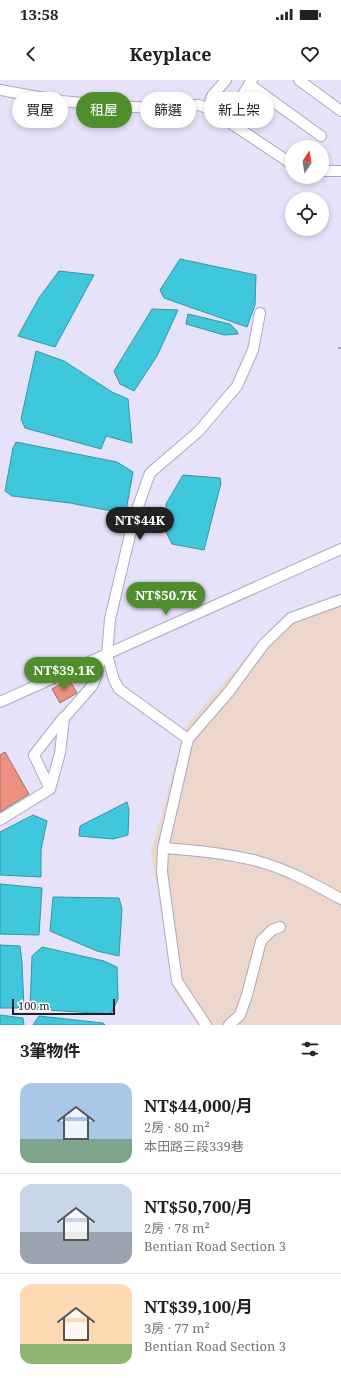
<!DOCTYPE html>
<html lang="zh-TW">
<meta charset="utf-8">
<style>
body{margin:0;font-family:"Noto Serif","Noto Sans TC",serif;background:#f6f6f6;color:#202124;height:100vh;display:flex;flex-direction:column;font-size:15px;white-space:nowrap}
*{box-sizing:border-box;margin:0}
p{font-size:13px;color:#757577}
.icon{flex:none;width:22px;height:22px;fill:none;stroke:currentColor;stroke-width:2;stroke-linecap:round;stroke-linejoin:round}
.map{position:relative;height:945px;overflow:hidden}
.sheet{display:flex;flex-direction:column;background:#fff;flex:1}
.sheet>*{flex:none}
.banner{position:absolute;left:12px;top:12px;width:317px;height:36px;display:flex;gap:8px}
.needle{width:26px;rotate:12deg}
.fabs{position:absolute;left:285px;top:60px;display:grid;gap:8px}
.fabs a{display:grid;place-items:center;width:44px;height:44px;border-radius:50%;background:#fff;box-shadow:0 2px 6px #0003;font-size:20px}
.scale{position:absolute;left:12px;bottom:10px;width:103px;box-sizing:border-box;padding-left:4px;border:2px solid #201f27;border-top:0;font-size:11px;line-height:14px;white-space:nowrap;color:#201f27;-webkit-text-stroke:3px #fff;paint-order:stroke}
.price{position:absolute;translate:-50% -34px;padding:0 9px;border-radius:14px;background:#4f8d2d;color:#fff;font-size:13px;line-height:26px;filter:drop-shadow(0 1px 2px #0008)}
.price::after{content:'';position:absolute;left:50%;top:24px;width:12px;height:9px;margin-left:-6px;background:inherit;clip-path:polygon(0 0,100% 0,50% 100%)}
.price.current{background:#222;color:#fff}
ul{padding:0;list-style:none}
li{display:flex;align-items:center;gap:12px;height:100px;padding:0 20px}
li+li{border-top:1px solid #e0e0e0}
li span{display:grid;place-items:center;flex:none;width:112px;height:80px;border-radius:12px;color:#555}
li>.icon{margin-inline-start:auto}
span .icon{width:48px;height:48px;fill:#fffc;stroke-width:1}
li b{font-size:17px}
h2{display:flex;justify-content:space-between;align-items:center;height:48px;padding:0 20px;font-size:17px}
.chip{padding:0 14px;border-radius:18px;background:#fff;box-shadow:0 2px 6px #0003;font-size:14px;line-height:36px}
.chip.current{background:#4f8d2d;color:#fff}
.status{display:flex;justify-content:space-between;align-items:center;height:28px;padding:0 20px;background:#fff;direction:ltr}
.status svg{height:11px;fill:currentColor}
header{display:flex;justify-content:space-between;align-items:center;height:52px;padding:0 20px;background:#fff;font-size:18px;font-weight:700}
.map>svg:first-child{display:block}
.industrial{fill:#edd6ca}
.water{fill:#3fc8dc;stroke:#3695a6}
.building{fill:#ed8f81;stroke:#907773}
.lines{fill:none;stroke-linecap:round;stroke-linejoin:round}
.minor-casing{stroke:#aba8bf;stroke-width:12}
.path{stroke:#7c7a8a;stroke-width:1;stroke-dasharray:3 2;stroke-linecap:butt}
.minor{stroke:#fff;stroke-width:10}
</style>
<div class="status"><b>13:58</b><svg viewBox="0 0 49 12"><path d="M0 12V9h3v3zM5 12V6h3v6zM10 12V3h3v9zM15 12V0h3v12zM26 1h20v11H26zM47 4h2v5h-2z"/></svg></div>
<header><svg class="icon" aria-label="back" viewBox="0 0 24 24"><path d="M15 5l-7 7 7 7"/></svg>Keyplace<svg class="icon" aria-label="heart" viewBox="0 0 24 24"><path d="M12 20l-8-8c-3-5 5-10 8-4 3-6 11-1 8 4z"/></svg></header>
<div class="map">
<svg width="341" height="945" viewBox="0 0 341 945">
<rect width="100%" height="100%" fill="#e5e2fa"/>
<!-- industrial -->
<polygon class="industrial" points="341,514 341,945 198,945 174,911 151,772 186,646 278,541"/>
<!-- water -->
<g class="water">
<polygon points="180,179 256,195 255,225 247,247 164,218 160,210"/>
<polygon points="59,191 94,195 55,267 18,256 39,218"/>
<polygon points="152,229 178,230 157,276 134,311 120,304 114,291"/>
<polygon points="188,234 230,244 237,251 238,254 224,255 186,244"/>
<polygon points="36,271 64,281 112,312 128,319 132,363 106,356 101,369 25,348 21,339"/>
<polygon points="16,362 117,382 133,392 126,431 122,433 70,423 12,416 5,411 13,368"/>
<polygon points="183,395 220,398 221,403 204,470 172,464 166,452 166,424"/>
<polygon points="127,722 129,730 128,755 113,759 79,756 80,746"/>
<polygon points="33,735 47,741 41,770 41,797 0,795 0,752"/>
<polygon points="0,804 42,808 39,855 0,854"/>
<polygon points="53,817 119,818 122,829 119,876 97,871 50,851"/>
<polygon points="0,865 20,866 22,883 24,928 0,928"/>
<polygon points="42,867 104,881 117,887 118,919 111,934 30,929 32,876"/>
<polygon points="0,935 23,938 24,945 0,945"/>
<polygon points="39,936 103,943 105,945 33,945"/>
</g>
<!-- building -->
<g class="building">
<polygon points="69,599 77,613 60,623 52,609"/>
<polygon points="5,672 29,714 0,732 0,675"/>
</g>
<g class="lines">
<!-- minor casing -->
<g class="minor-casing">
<g id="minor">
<polyline points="299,0 341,31"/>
<polyline points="249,4 321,56"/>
<polyline points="0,10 61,21 115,26 155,28 199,25 217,32 232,44 292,84"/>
<polyline points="208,28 212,16 226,0"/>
<polyline points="227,40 252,0"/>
<polyline points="322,91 341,91"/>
<polyline points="107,575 114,600 119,609 188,659 228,613 264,564 291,538 341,520"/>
<polyline points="0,622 341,469"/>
<polyline points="188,659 163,768 162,792 177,901 206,945"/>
<polyline points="50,709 60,673 64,638 92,606 97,595 99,583 107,575 110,539 134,438 150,393 199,351 237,306 253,270 260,233"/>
<polyline points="0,740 50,709 34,675 63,638"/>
<path d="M163 768C194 770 226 773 257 781 287 789 314 804 341 819"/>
<polyline points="229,945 240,935 247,915 261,861 272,850 280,847"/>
</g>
</g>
<!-- path -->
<polyline class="path" points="338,268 341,268"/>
<!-- minor -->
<use href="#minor" class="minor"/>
</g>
</svg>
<div class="fabs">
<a><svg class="needle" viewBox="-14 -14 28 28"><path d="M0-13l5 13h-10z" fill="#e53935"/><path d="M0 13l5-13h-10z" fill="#757577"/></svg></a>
<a><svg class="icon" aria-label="locate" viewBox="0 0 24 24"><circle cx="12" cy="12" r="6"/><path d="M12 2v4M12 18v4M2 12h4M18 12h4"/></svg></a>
</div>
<div class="scale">100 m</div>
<b class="price current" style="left:140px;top:461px">NT$44K</b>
<b class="price" style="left:166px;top:536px">NT$50.7K</b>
<b class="price" style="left:64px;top:611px">NT$39.1K</b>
<div class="banner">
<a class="chip">買屋</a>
<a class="chip current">租屋</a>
<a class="chip">篩選</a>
<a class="chip">新上架</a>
</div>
</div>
<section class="sheet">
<h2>3筆物件<svg class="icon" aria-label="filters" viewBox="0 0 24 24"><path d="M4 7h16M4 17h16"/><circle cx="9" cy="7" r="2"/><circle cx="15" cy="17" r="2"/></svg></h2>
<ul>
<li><span style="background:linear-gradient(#a9c7e8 70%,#7fa58c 0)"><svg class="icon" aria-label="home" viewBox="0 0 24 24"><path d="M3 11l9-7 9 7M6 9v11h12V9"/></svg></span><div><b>NT$44,000/月</b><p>2房 · 80 m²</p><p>本田路三段339巷</p></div></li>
<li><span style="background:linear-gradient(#c9d6e8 60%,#9aa5b1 0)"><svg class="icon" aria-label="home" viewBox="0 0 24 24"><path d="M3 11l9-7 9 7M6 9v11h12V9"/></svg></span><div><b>NT$50,700/月</b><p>2房 · 78 m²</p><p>Bentian Road Section 3</p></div></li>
<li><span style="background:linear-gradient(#ffd9b3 75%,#8fb573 0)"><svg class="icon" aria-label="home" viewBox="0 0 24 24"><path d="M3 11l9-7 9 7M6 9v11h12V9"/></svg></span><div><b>NT$39,100/月</b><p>3房 · 77 m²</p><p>Bentian Road Section 3</p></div></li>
</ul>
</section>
